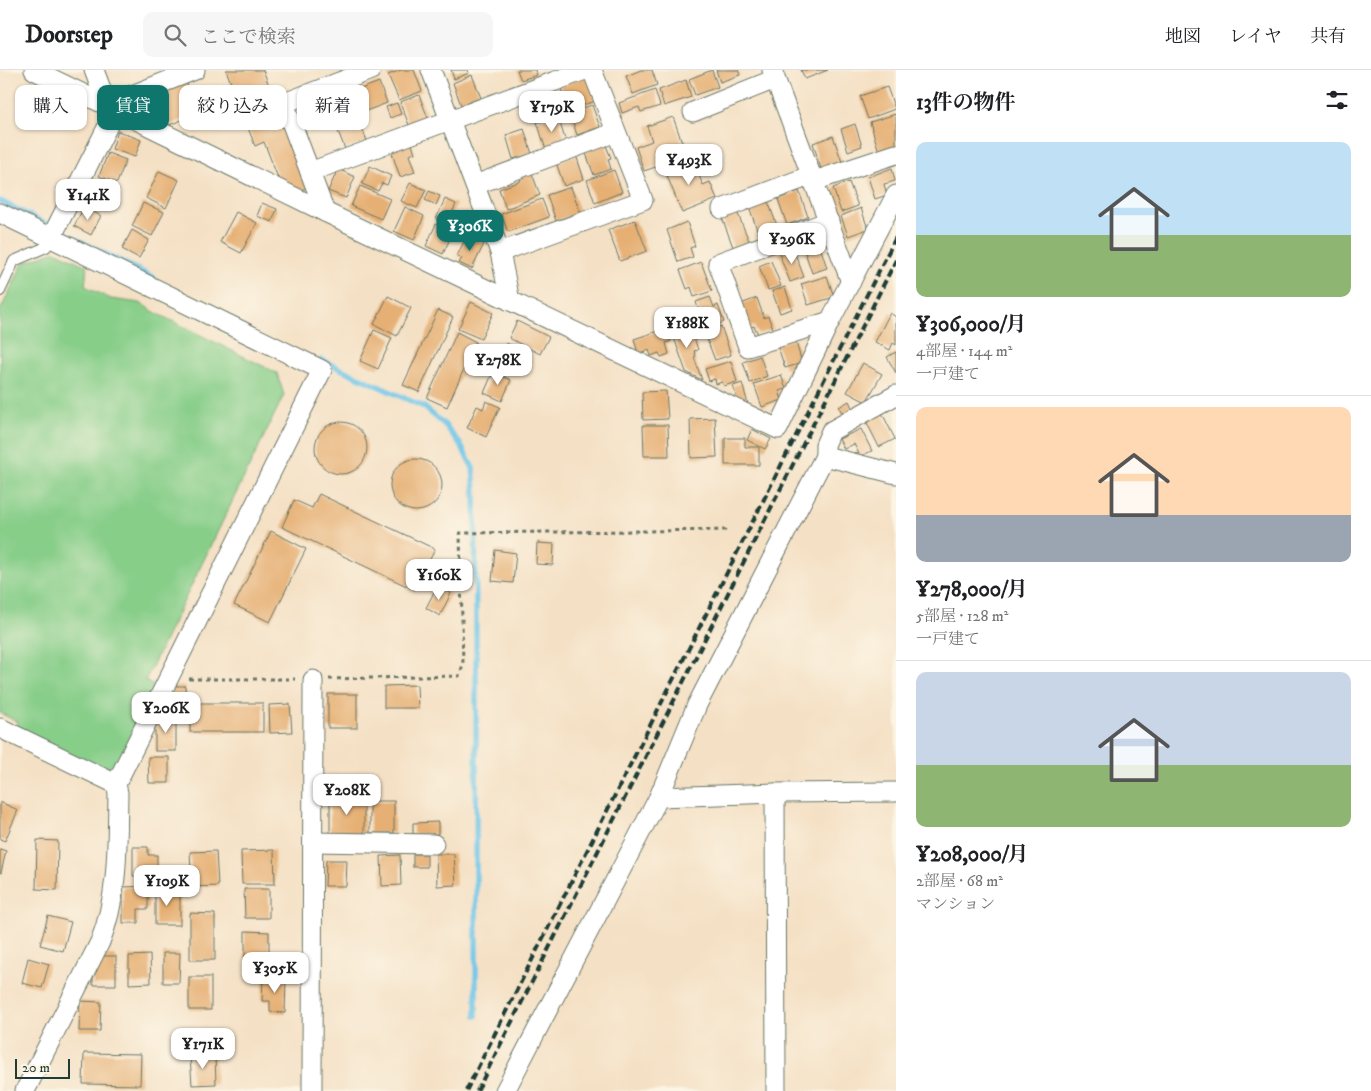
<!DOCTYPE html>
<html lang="ja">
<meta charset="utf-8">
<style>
body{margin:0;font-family:"IM FELL DW Pica","Noto Serif JP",serif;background:#f6f6f6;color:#202124;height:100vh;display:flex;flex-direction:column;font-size:19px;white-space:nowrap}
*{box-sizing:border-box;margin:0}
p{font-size:16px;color:#757577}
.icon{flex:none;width:28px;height:28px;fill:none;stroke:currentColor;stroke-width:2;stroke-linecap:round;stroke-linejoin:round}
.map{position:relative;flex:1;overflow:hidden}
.sheet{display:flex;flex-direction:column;background:#fff;width:475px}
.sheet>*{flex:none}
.guide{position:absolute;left:15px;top:15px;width:475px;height:45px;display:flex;gap:10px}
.scale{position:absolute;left:15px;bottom:12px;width:55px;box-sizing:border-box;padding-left:5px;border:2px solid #1f3d34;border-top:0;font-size:14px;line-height:18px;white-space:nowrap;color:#1f3d34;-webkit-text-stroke:4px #fcf5e5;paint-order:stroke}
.price{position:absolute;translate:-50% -42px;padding:0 11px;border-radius:10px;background:#fff;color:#222;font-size:16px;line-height:32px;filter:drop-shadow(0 1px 2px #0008)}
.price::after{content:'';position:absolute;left:50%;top:30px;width:15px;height:11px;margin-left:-8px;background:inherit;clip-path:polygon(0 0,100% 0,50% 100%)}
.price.current{background:#0f766e;color:#fff}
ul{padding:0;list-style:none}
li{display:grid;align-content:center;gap:10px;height:265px;padding:0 20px}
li+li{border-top:1px solid #e0e0e0}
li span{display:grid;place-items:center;height:155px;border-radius:10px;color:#555}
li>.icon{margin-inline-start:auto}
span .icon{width:90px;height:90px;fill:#fffc;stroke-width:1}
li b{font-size:21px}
h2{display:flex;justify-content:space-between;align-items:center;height:60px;padding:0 20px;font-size:21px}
.tag{padding:0 18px;border-radius:10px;background:#fff;box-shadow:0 1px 4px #0004;font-size:18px;line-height:45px}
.tag.current{background:#0f766e;color:#fff}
header{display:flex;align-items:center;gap:30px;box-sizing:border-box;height:70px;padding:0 25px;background:#fff;border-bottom:1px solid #e0e0e0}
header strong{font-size:24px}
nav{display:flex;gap:28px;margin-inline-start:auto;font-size:18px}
.search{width:350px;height:45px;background:#f6f6f6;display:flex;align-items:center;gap:12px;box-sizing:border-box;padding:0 18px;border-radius:10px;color:#757577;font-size:19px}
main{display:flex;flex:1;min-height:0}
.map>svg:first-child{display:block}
.green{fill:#87ce89;stroke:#53865e}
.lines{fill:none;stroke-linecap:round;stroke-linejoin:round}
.stream{stroke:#6ac4e8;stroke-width:5.5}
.building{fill:#e6b075}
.service-casing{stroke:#6a7666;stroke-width:12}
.minor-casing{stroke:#6a7666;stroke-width:21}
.path{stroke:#6a7666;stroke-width:3;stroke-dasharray:4 4;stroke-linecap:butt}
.service{stroke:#fff;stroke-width:10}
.minor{stroke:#fff;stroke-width:19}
.rail{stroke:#1f3d34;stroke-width:4;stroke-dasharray:8 4;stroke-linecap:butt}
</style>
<header>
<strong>Doorstep</strong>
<div class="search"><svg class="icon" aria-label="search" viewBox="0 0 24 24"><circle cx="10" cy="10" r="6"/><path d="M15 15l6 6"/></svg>ここで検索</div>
<nav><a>地図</a><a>レイヤ</a><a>共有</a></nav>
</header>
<main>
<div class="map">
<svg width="896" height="1021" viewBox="0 0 896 1021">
<rect width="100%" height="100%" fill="#fcf5e5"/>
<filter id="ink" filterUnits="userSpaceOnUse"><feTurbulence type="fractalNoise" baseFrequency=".02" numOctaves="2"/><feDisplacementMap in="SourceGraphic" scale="10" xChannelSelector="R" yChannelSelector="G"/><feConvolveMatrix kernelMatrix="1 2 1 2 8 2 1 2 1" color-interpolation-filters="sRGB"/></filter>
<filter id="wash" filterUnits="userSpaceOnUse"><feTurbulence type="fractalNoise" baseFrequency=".0096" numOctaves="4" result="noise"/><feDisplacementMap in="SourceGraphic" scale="20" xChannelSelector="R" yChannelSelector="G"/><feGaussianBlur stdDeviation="1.12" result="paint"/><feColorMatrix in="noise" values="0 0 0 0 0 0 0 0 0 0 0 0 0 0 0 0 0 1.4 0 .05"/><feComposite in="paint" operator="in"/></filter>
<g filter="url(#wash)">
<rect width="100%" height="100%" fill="#f4e0c4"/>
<!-- green -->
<polygon class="green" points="55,181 87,196 85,216 111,229 140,233 156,243 277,303 284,325 145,611 156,617 115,701 108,703 16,658 18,652 0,643 0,241 23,193"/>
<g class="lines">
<!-- stream -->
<g class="stream">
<polyline points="0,131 154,208"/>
<path d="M321 290 424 337 445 355 460 374 473 398 475 421C477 596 476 771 476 946"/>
</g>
</g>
<g id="blocks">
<!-- building -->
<g class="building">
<polygon points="226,0 263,0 308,117 300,120 280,113 264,72 255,76"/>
<polygon points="401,0 414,0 422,21 399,30 388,5"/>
<polygon points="451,0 468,0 469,3 454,9"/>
<polygon points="517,0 535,0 537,5 521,10"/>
<polygon points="641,0 652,0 657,15 633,24 626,6"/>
<polygon points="712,0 718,17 695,25 689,9"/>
<polygon points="716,0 738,0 740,5 720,12"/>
<polygon points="801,0 828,0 805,9"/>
<polygon points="472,5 481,28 461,35 453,13"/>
<polygon points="587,6 596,31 568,40 560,16"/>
<polygon points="185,9 193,29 189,31 194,45 167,56 154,22"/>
<polygon points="686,10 691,27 664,36 659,20"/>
<polygon points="379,12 387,33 366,41 358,20"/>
<polygon points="887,17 895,39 868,49 860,26"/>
<polygon points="348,20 357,44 338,52 328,28"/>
<polygon points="655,20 660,36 641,42 639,37 622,43 619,33"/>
<polygon points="419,25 428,48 409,55 400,32"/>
<polygon points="397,33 401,44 390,48 386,37"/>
<polygon points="592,35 600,57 577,65 570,43"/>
<polygon points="896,44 896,77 879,82 870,52"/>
<polygon points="558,46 566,73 546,80 537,52"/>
<polygon points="358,47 367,71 345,79 336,56"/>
<polygon points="673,47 687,86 644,101 636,77 652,71 647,56"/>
<polygon points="855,54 862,76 848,81 841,59"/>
<polygon points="524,59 532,84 513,89 506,65"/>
<polygon points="118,61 141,70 135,87 112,79"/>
<polygon points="833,66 842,92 821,99 813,73"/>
<polygon points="411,72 415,83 409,85 415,102 400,107 391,80"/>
<polygon points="605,73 611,88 608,89 611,99 594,105 585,81"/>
<polygon points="108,83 126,90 117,113 99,106"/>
<polygon points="576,85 584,109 564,116 556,92"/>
<polygon points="691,87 703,115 710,112 717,129 682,143 664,98"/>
<polygon points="370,96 391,106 387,115 382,113 378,121 362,114"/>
<polygon points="892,98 895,111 884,114 887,125 875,129 868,107"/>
<polygon points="338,99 355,107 346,128 328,121"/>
<polygon points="614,100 622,122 595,133 587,110"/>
<polygon points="159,101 179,110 166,138 146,128"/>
<polygon points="531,101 540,125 506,139 499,119 521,111 519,106"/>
<polygon points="97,110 112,117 100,141 85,133"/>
<polygon points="849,112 858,136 841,142 833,118"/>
<polygon points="410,113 426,120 417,138 401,131"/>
<polygon points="360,116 390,129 381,149 351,136"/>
<polygon points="571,117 580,142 556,151 547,125"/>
<polygon points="429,121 440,126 436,135 425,130"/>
<polygon points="799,121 808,147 787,155 778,129"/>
<polygon points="445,129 456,134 451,145 461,149 457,158 436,149"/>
<polygon points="542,129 549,147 508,162 501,144"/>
<polygon points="767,129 778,158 759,165 749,137"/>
<polygon points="143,133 164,142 152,166 132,156"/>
<polygon points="262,133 277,139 272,152 257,146"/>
<polygon points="84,137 101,146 91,165 74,156"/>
<polygon points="405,137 424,146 414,170 394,161"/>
<polygon points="861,138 868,159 848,166 841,146"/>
<polygon points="736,139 749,171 733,177 721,145"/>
<polygon points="236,142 257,153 241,183 220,172"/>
<polygon points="635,150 647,181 620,191 608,160"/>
<polygon points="687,152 695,176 690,178 693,187 678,192 667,160"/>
<polygon points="436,154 453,162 443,184 426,176"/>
<polygon points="132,160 149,170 139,188 122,179"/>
<polygon points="816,164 827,198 812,203 801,170"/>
<polygon points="467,165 484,174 472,199 459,193 462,188 457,186"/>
<polygon points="793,178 804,207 790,212 779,183"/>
<polygon points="771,191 781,216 768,220 759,196"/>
<polygon points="701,192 712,221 694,227 691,217 687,219 680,200"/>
<polygon points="827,206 834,227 808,235 801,214"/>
<polygon points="785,217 792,239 780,243 772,221"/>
<polygon points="388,226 411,238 397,266 374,254"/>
<polygon points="710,227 714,237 718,235 724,252 705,259 696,232"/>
<polygon points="757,228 764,248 768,246 773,259 758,264 754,256 747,258 738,235"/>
<polygon points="471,232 493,243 481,269 458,259"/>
<polygon points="438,240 453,247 419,322 403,315"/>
<polygon points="890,243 896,247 896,275 893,273 890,280 875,272"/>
<polygon points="517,251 549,267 540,284 509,268"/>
<polygon points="686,254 689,262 692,261 698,280 694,281 696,286 694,287 702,310 686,302 671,259"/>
<polygon points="721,256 731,285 715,290 704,262"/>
<polygon points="667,258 671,271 666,273 669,284 661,287 659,283 651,286 649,280 638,283 634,269"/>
<polygon points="374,260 392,268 378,299 360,291"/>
<polygon points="457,262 476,272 447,337 427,328"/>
<polygon points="795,269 802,293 785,298 777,274"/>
<polygon points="506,273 525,282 515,303 495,294"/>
<polygon points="896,282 896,303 887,287"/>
<polygon points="760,286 767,306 750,313 743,292"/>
<polygon points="731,291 737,312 724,316 722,312 716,314 715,309 709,311 705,299"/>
<polygon points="863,293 882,304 866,332 847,322"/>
<polygon points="493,302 511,310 502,331 484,323"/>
<polygon points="781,305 786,319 779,321 782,330 762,337 754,314"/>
<polygon points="742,313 748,334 737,328 733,316"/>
<polygon points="666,321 668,349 643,350 642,322"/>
<polygon points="486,331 500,337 486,367 467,358 477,336 483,339"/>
<polygon points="849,331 854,342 844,347 839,337"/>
<polygon points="882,343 895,369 879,377 866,351"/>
<polygon points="715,348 717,387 691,388 690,349"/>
<circle cx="341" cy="378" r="26"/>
<polygon points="643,355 668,355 669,386 644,386"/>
<polygon points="752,359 771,369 765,379 747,370"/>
<polygon points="861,359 872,381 860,386 854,374 844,379 839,369"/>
<polygon points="725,368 745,368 745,377 759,377 759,395 725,395"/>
<circle cx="416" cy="415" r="26"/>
<polygon points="319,424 435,479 415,520 282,457 294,430 312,438"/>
<polygon points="271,461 306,479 270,552 234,535"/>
<polygon points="537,473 554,474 553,495 536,494"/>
<polygon points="495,480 516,483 513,513 492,511"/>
<polygon points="437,516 451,523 440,546 426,538"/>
<polygon points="417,615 418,638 384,638 384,616"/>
<polygon points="172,616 185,616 186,630 172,630"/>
<rect x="328" y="624" width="29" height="34"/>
<rect x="190" y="633" width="73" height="29"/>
<polygon points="290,634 292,662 270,663 269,635"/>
<rect x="155" y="648" width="21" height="33"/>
<polygon points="148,687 169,687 169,713 149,713"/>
<rect x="330" y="728" width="34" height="35"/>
<rect x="370" y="731" width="24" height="32"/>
<polygon points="0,732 18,740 5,771 0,769"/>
<polygon points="438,752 438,764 413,764 413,753"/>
<polygon points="37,770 58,771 57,820 36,819"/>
<polygon points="133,777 148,777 148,785 157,785 157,806 133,806"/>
<polygon points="0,779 6,781 1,803 0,803"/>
<polygon points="274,780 275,814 242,814 241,781"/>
<polygon points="216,781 218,816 192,817 190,782"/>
<rect x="413" y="784" width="14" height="13"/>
<polygon points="436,784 454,784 456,815 437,816"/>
<polygon points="400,785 401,815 382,816 381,786"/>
<polygon points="326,790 347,790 346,816 325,816"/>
<polygon points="148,816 148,839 138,839 138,853 123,853 123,817"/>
<polygon points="155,819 180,820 180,855 155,855"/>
<polygon points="244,819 269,819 269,848 245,848"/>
<polygon points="190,843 215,844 215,890 190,890"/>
<polygon points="48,846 71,852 63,881 40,875"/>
<polygon points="245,861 269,862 269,889 245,888"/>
<polygon points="163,883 180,883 179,913 163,913"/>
<polygon points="150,885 151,913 129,914 129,886"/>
<polygon points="99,886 116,886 116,915 93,915 93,896 99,896"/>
<polygon points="28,888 49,894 42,918 22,913"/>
<rect x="189" y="907" width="22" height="33"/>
<polygon points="263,908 286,909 285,943 270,942 270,931 262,931"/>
<polygon points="80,931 101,932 100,961 79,961"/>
<polygon points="84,983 141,984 140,1015 83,1014"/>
<polygon points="215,986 216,1014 192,1015 190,987"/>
</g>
</g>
</g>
<g filter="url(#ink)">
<use href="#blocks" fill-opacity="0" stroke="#6a7666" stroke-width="1"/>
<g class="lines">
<!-- service casing -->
<g class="service-casing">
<polyline id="service" points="0,221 14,191 46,177 51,168"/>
</g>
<!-- minor casing -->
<g class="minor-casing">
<g id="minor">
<polyline points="34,0 325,142 778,359 830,251 896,125"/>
<polyline points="94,0 107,35 195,0"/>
<polyline points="431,0 500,182 510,231"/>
<polyline points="772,0 851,212"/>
<polyline points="693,42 775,9"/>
<polyline points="310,102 585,0"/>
<polyline points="814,111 896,84"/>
<polyline points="475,115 616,62"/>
<polyline points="722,139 812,105"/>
<polyline points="325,142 284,33 371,0"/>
<path d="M0 143 322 300 116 714 118 723C117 774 119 825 100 872L25 1021"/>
<polyline points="829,151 718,193 748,277 830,251"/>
<polyline points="51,168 116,40"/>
<polyline points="500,182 643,130 592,0"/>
<polyline points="825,386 825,375 831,361 896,325"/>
<polyline points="0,658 116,714"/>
<polyline points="775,723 776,1021"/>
<polyline points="659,727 775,723 896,722"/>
<polyline points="313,772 434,774"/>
<polyline points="312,1021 313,610"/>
<polyline points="505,1021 659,727 697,635 825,386 896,404"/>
</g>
</g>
<!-- path -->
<g class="path">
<polyline points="189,609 295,609"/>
<polyline points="329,609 459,606 463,595 460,463 730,460"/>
</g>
<!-- service -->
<use href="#service" class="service"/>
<!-- minor -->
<use href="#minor" class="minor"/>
<!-- rail -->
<g class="rail">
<polyline points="466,1021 896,167"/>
<polyline points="477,1021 896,190"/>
</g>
</g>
</g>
</svg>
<div class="scale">20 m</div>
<b class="price" style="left:552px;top:63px">¥179K</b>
<b class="price" style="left:689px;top:116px">¥493K</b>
<b class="price" style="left:88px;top:151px">¥141K</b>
<b class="price current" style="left:470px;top:182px">¥306K</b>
<b class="price" style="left:792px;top:195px">¥296K</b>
<b class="price" style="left:687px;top:279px">¥188K</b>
<b class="price" style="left:498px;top:316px">¥278K</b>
<b class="price" style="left:439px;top:531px">¥160K</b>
<b class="price" style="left:166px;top:664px">¥206K</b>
<b class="price" style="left:347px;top:746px">¥208K</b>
<b class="price" style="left:167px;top:837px">¥109K</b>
<b class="price" style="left:275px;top:924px">¥305K</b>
<b class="price" style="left:203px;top:1000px">¥171K</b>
<div class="guide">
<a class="tag">購入</a>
<a class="tag current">賃貸</a>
<a class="tag">絞り込み</a>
<a class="tag">新着</a>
</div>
</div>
<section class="sheet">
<h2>13件の物件<svg class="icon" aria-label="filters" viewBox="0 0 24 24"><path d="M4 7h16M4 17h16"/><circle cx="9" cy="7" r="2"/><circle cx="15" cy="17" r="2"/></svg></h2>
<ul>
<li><span style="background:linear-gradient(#bfe0f5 60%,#8fb573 0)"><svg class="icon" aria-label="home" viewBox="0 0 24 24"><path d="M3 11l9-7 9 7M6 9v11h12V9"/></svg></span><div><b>¥306,000/月</b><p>4部屋 · 144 m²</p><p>一戸建て</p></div></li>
<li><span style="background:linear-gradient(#ffd9b3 70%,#9aa5b1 0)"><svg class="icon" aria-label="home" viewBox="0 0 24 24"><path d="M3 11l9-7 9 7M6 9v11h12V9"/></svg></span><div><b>¥278,000/月</b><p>5部屋 · 128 m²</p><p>一戸建て</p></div></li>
<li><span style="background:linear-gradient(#c9d6e8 60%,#8fb573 0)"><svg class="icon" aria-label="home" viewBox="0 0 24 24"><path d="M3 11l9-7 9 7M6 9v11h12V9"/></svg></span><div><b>¥208,000/月</b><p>2部屋 · 68 m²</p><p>マンション</p></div></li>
</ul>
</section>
</main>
